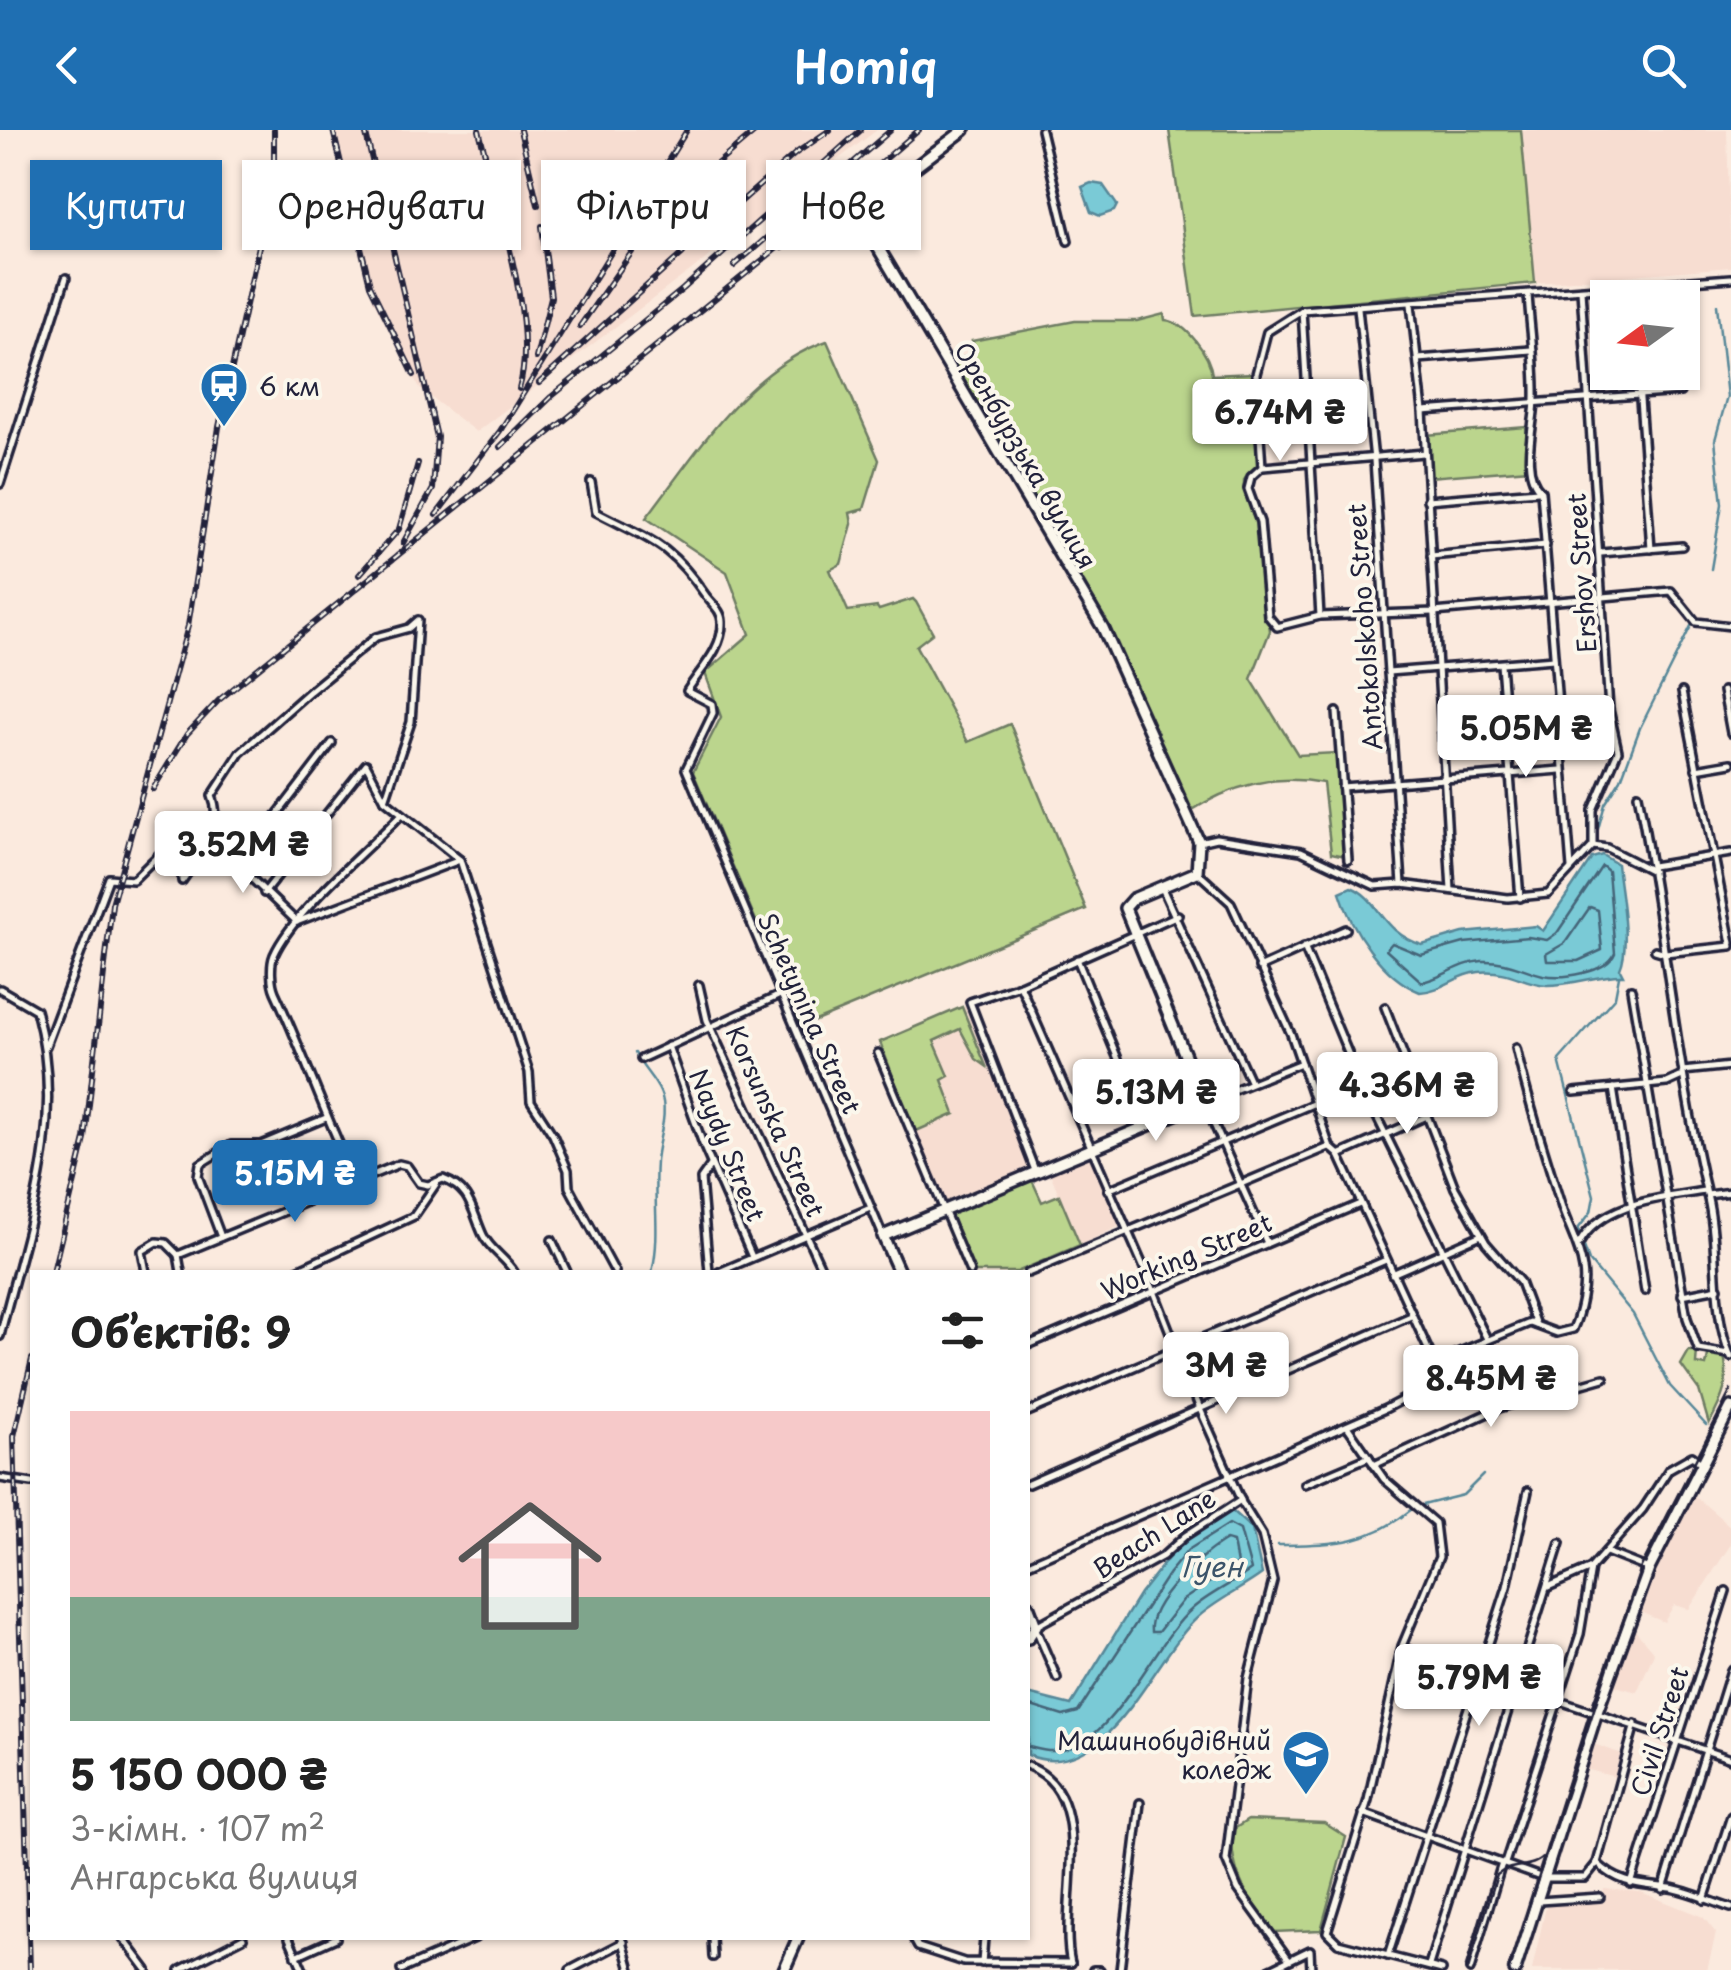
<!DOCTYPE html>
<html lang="uk">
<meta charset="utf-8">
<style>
body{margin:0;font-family:"Playpen Sans",sans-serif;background:#f2f2f2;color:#222;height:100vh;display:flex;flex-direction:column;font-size:38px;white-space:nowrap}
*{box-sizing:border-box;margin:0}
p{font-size:32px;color:#767676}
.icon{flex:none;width:55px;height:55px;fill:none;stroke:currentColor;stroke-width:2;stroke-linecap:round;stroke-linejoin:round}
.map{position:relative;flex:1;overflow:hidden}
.details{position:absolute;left:30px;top:1140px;width:1000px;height:670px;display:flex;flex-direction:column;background:#fff;border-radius:0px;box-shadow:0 2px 8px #0004}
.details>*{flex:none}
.banner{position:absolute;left:30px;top:30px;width:1000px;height:90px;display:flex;gap:20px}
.needle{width:65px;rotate:255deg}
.tools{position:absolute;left:1590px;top:150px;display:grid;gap:20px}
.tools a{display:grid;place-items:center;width:110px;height:110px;border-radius:0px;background:#fff;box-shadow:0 2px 8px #0004;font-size:50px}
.price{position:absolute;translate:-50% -85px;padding:0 22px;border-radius:10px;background:#fff;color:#222;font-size:32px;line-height:65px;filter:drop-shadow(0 2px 5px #0008)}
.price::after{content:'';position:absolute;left:50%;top:60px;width:30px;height:22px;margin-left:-15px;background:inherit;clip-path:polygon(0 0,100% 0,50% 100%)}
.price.active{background:#1f6fb2;color:#fff}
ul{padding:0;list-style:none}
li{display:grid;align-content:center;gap:20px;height:530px;padding:0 40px}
li span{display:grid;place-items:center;height:310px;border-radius:0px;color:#555}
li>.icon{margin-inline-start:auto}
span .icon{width:180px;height:180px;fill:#fffc;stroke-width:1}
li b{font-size:42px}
h2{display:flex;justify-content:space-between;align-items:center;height:120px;padding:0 40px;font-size:42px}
.chip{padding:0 35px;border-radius:0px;background:#fff;box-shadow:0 2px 8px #0004;font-size:35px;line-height:90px}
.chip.active{background:#1f6fb2;color:#fff}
header{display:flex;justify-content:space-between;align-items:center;height:130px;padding:0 40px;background:#1f6fb2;color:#fff;font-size:45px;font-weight:600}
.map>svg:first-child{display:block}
.built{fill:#f7ddd1}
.green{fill:#bbd58d;stroke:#6e7c64;stroke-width:2.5}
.water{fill:#7acad6;stroke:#578798;stroke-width:2.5}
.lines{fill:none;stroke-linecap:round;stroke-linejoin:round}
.shore{stroke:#456579;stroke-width:2.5}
.stream{stroke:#578798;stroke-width:2.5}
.street-casing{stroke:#22223b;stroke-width:12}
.secondary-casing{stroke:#22223b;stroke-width:16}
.street{stroke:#fbf7ec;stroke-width:5}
.secondary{stroke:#fbf7ec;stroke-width:9}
.tram{stroke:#22223b;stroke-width:2.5}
.rail-casing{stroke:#22223b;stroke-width:6}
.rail{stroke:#fbf7ec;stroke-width:2.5;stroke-dasharray:8;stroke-linecap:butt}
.labels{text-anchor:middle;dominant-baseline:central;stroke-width:8;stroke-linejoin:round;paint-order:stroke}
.poi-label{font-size:25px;fill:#22223b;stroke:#fbf7ec;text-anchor:start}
.street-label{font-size:25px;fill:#22223b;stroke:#fbf7ec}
.water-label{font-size:28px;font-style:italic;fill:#3c546a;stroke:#fbf7ec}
</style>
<header><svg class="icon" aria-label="back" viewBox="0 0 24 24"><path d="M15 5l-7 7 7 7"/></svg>Homiq<svg class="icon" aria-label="search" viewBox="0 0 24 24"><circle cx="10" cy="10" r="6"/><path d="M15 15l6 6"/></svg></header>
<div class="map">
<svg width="1731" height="1840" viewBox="0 0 1731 1840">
<rect width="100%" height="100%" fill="#fbeade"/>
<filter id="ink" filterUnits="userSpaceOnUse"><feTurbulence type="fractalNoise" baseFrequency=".01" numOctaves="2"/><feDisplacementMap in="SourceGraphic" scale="20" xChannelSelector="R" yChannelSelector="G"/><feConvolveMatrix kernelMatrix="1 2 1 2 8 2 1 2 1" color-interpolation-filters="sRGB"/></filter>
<g filter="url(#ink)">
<!-- built -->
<g class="built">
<polygon points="331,0 877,0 476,302 420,259 373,170"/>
<polygon points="1521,0 1727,0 1731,137 1535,153"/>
<polygon points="966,876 1033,1041 945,1079 880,912"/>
<polygon points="1090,1026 1120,1096 1080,1115 1050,1043"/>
<polygon points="1689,1361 1731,1397 1731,1414 1689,1479 1674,1475 1664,1492 1635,1480"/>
<polygon points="1630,1494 1654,1523 1637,1562 1609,1554"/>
<polygon points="1591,1613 1622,1624 1615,1647 1582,1638"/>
<polygon points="1604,1759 1641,1762 1703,1787 1716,1803 1707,1840 1532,1840 1546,1777 1557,1772 1602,1771"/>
</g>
<!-- green -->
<g class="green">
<polygon points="1169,0 1521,0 1535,153 1195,186"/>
<path d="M1164 184 1165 190C1186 192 1210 225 1212 245L1253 243 1259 333 1244 350V358L1257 388 1270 501 1251 549 1298 625 1336 623 1345 726 1331 723 1323 653C1273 643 1230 656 1189 682L1106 496 952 233 976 221 972 211 1075 191H1137Z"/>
<path d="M827 211 879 330 864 379 850 383 852 394 841 434 830 440 848 481 877 477 879 480 913 469 916 472 933 503 916 516 968 612 1010 594 1086 779 801 897 693 642 721 587 705 543 750 504 727 442 646 388C697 322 747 239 827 211Z"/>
<polygon points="1526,297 1529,339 1429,347 1426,305"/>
<polygon points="962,877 986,936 976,929 960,899 934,911 949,946 942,950 955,984 914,1002 880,912"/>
<polygon points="1031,1048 1042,1072 1059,1065 1080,1115 1017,1142 973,1142 947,1083"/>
<path d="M1689 1221H1697L1696 1234 1706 1236 1708 1226 1723 1222C1731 1250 1723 1268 1709 1294L1699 1260 1681 1235Z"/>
<path d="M1248 1690 1324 1693 1346 1707 1321 1800 1273 1802C1247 1765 1232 1748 1231 1701Z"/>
</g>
<!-- water -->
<g class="water">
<polygon points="1091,53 1103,55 1117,75 1114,81 1100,86 1091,82 1082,57"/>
<path d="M1602 725 1617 734C1620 762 1631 814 1620 839L1623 845C1599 844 1575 855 1547 855 1523 854 1511 839 1479 842 1457 844 1442 861 1420 862 1382 847 1351 799 1340 762L1351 757C1381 769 1379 801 1422 815L1463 803 1536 796 1543 801 1592 728Z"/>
<path d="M1232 1381 1252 1399 1262 1444C1242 1459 1215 1471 1197 1488 1153 1528 1106 1658 1028 1625V1564L1071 1575 1140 1464 1181 1412Z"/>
</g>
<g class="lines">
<!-- shore -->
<g class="shore">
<path d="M1602 736 1608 741 1615 823C1607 843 1563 849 1543 845 1520 839 1507 830 1482 831 1458 833 1444 848 1422 852L1386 820 1392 813 1421 825 1464 813 1528 807 1547 810 1557 803Z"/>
<polygon points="1590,777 1598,780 1602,820 1578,831 1547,831 1546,824 1565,813"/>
<path d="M1226 1410 1233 1412 1237 1434 1183 1470 1158 1502H1151C1147 1473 1201 1424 1226 1410Z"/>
<path d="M1028 1575 1063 1586 1078 1582 1169 1443 1188 1420 1229 1394 1240 1400 1251 1440C1232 1454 1209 1464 1192 1479 1152 1513 1112 1623 1051 1621 1043 1621 1035 1618 1028 1617"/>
</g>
<!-- stream -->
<g class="stream">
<polyline points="1711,439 1722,374 1715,310 1727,267 1717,175"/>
<polyline points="1595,710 1605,674 1621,649 1640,598 1692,494"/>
<polyline points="1619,846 1615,867 1559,930 1594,1066 1591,1082 1578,1099 1589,1131 1633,1184 1670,1256 1706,1295"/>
<path d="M635 923C641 937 654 948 660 962 670 983 657 1011 656 1032 653 1069 661 1105 652 1142"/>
<polyline points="1423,1375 1463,1365 1483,1345"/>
<path d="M1278 1415C1333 1414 1368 1415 1412 1379"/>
</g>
<!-- street casing -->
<g class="street-casing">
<g id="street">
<polyline points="1041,0 1068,111"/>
<polyline points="1673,153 1674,168"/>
<polyline points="1581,160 1609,579 1618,621 1593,680 1593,716"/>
<path d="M1528 164C1530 199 1536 235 1535 269 1535 294 1519 342 1541 361L1571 738"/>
<polyline points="1411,174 1423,281 1451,760"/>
<polyline points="1358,178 1374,330 1402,754"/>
<polyline points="1302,180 1267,202 1256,244 1262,337 1251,347 1248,359 1260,392 1268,486 1277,497 1320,486 1434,482 1671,461 1696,492 1731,496"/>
<polyline points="1302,180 1731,148"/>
<polyline points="1302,180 1320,486"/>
<polyline points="1418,229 1531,220"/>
<polyline points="1638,242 1651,419"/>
<polyline points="1423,281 1680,262 1679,242"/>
<polyline points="1263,337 1424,323"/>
<path d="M591 352 596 382C650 410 670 413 706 466 712 474 722 481 722 492 723 519 700 540 687 561L712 574 713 583 686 639 883 1106"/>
<polyline points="0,354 66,148"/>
<polyline points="1427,370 1538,361"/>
<polyline points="1601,423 1682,416"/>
<polyline points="1431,426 1546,415"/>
<polyline points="1501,534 1520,768"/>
<polyline points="1388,542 1554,529"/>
<polyline points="1723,561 1731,603"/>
<polyline points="1682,562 1731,813"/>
<polyline points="1337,582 1348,730"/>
<polyline points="1696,639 1731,633"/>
<polyline points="1342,657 1561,640"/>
<path d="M1638 664C1665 799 1676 936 1708 1069 1720 1120 1710 1179 1731 1227"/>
<polyline points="1199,712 1216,708 1301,721 1375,756 1402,754 1508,768 1548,764 1593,716 1607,718 1652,741"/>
<polyline points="208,714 223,721 297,792"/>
<polyline points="1652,736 1731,723"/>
<polyline points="237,737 332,613"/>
<polyline points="1162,758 1250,951"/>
<polyline points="264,763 366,634 385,670 460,730 529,942 531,971 553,1005 568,1040 569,1057 615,1142"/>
<polyline points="299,791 460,730"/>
<polyline points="1304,817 1363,959 1487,1209"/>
<polyline points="1655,820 1665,823 1731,816"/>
<polyline points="1077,829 1145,995"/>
<polyline points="1259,838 1346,799"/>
<polyline points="699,855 707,890 823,1142"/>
<polyline points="1020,855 1154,1161 1200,1279 1242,1373 1262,1405 1273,1451 1248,1548 1226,1730 1238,1759 1288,1828"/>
<path d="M0 859 36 880C68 995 27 1095 0 1206"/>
<polyline points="1631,859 1687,1188 1698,1219 1729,1224"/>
<polyline points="1385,877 1455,1058 1486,1113 1520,1152 1536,1195"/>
<path d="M46 916 109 748 133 750 180 704 182 751C200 725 225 698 212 666L240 623 310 561 376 507 409 498 418 490 411 592 385 670"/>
<polyline points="668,916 704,1017 752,1127"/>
<polyline points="878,923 970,1142"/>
<polyline points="641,929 778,866"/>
<polyline points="1683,941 1731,936"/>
<polyline points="1613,958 1645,1161"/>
<polyline points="1574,962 1667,953 1680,947"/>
<polyline points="1339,1025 1427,986"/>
<polyline points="1036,1043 970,872 1020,855 1178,785"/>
<path d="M356 1051C326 989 304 924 275 862 271 853 270 835 274 825 293 782 368 719 402 684"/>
<polyline points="1108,1060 1315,973"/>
<polyline points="1707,1065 1731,1062"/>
<polyline points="221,1107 198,1046 200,1034 231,1015 261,1015 326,988"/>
<polyline points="552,1110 567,1142"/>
<polyline points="1267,1113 1204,972 1301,933"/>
<path d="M1579 1114C1601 1072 1662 1068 1704 1061"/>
<path d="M178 1125 399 1034 407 1036 419 1053 428 1055 443 1049C471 1059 472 1081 483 1105 490 1120 506 1128 514 1142"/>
<polyline points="178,1125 181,1142"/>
<polyline points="146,1142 142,1121 157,1112 166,1113 178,1125"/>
<polyline points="293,1142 414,1086 436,1054"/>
<polyline points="709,1142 701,1049 711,1035"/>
<polyline points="719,1142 868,1079"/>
<polyline points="1028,1143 1329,1017"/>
<polyline points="1392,1144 1481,1105"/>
<polyline points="1682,1165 1718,1158"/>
<polyline points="1028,1215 1360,1074"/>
<path d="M1435 1232 1530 1193 1557 1203 1573 1199C1580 1183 1586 1156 1583 1139 1580 1117 1570 1101 1563 1081 1546 1027 1529 974 1516 918"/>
<polyline points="1028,1282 1386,1130"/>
<polyline points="1347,1296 1384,1349 1435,1393 1439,1427 1402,1516 1368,1670 1327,1802 1338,1813 1442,1840"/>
<polyline points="1374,1335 1499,1278 1604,1248"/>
<polyline points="0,1348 32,1353"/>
<polyline points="1028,1354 1411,1186"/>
<polyline points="1305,1354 1369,1327"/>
<polyline points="1606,1422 1649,1439"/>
<polyline points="1028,1434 1385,1279 1436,1252 1434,1232 1339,1025 1330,1017 1291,904 1231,773 1198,743"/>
<polyline points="1548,1457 1591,1438"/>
<polyline points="1036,1496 1163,1426 1185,1406 1241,1370"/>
<polyline points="1036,1499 1057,1548"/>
<polyline points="1403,1518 1731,1629"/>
<path d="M1028 1636C1100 1664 1057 1777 1071 1833"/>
<path d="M1363 1683 1543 1748H1585L1597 1733C1620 1755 1640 1754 1670 1758 1690 1761 1711 1772 1731 1778"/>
<polyline points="1505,1733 1580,1504 1591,1438 1643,1379 1669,1339 1692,1326 1701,1333"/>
<polyline points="1597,1733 1635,1594"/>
<polyline points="1631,1754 1726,1461"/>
<polyline points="1663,1759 1731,1540"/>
<polyline points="1704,1770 1731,1686"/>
<polyline points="1539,1771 1600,1767"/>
<polyline points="123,1808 147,1840"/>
<polyline points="289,1808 303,1840"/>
<polyline points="622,1808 631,1840"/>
<polyline points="712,1808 713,1827"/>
<polyline points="913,1808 918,1817 964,1832 1071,1833"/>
<polyline points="296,1826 336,1808"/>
<polyline points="1388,1826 1507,1457 1528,1361"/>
<polyline points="982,1833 984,1808"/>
<polyline points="1429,1835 1560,1413"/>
<polyline points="180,1840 243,1808"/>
<polyline points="401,1840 475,1808"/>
<polyline points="570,1840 624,1812"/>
<polyline points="1093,1840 1100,1840"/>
<polyline points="1120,1840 1140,1673"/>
<polyline points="1269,1840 1310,1820 1311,1840"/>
<polyline points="1470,1840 1502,1733"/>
</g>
</g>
<!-- secondary casing -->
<g class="secondary-casing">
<g id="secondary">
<polyline points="899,1142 883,1106 1204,972 1125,778 1133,769 1197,742 1199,712 1103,498 866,97 865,81 872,70 964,0"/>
<polyline points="1028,1475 1036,1496 1028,1508"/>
<polyline points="784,1840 798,1808"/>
<polyline points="1515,1840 1597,1582 1649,1439 1731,1277"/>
</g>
</g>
<!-- street -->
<use href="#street" class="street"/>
<!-- secondary -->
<use href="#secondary" class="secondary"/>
<!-- tram -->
<g class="tram">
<path d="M1468 1840 1497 1745C1513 1731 1531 1742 1546 1724"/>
<polyline points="1508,1840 1641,1437 1731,1260"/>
</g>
<!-- rail casing -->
<g class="rail-casing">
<g id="rail">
<polyline points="333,0 370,155 414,245"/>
<polyline points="365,0 437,307 433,359 403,413"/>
<path d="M479 0C495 69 539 193 519 259"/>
<polyline points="520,0 538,75"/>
<polyline points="709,100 796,23 830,0"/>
<polyline points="782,118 919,0"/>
<polyline points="734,136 891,0"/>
<polyline points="580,196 660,82 757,0"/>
<polyline points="536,228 551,167 542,96"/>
<polyline points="539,253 683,123"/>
<polyline points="500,317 551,267 683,159 861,0"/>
<polyline points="436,385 500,301 687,0"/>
<polyline points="359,445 399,399 418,333"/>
<polyline points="153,659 187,604 219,570 776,119 789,103"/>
<polyline points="53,1142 85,1009 112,774 188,496 219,297 274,48 274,0"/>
<polyline points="30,1840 14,1306 32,1229"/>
</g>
</g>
<!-- rail -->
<use href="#rail" class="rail"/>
</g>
</g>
<!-- icons -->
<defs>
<g id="station-pin" transform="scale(2.5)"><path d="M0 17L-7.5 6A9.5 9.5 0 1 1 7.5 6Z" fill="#1f6fb2" stroke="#fbf7ec"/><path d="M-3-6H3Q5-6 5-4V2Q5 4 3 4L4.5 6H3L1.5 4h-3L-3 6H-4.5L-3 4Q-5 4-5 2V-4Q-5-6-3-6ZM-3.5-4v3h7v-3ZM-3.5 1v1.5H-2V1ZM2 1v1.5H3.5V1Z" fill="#fff"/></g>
<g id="university-pin" transform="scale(2.5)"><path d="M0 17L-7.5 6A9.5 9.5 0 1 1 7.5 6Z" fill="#1f6fb2" stroke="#fbf7ec"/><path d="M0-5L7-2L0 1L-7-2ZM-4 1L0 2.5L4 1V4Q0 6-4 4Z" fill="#fff"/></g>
</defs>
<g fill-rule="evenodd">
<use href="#station-pin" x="224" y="256"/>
<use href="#university-pin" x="1306" y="1624"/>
</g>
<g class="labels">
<!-- poi labels -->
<g class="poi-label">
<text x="259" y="256">6 км</text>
<text x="1271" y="1610" text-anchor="end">Машинобудівний<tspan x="1271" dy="29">коледж</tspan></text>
</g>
<!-- street labels -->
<g class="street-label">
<text transform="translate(1026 325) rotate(60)">Оренбурзька вулиця</text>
<text transform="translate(1581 443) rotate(-94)">Ershov Street</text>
<text transform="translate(1364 497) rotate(-94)">Antokolskoho Street</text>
<text transform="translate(810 883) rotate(66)">Schetynina Street</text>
<text transform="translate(776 991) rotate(66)">Korsunska Street</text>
<text transform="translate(728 1015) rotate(68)">Naydy Street</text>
<text transform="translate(1186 1126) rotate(-23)">Working Street</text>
<text transform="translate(1154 1403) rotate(-33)">Beach Lane</text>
<text transform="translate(1659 1601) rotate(-72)">Civil Street</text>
</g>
<!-- water labels -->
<g class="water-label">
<text x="1212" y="1435">Гуен</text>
</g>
</g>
</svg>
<div class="tools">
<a><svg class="needle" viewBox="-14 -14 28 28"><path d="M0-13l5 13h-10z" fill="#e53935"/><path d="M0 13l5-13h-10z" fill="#767676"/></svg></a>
</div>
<b class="price" style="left:1280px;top:334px">6.74M ₴</b>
<b class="price" style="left:1526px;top:650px">5.05M ₴</b>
<b class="price" style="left:243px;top:766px">3.52M ₴</b>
<b class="price" style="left:1407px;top:1007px">4.36M ₴</b>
<b class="price" style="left:1156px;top:1014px">5.13M ₴</b>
<b class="price active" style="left:295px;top:1095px">5.15M ₴</b>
<b class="price" style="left:1226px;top:1287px">3M ₴</b>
<b class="price" style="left:1491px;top:1300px">8.45M ₴</b>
<b class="price" style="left:1479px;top:1599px">5.79M ₴</b>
<div class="banner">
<a class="chip active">Купити</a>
<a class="chip">Орендувати</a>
<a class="chip">Фільтри</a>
<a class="chip">Нове</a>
</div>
<section class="details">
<h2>Об’єктів: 9<svg class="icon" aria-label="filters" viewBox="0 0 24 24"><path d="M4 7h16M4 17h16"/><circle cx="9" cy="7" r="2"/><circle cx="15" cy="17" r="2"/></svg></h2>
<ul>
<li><span style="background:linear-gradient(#f6c9c9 60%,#7fa58c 0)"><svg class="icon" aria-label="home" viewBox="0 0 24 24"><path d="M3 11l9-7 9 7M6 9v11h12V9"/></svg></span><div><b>5 150 000 ₴</b><p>3-кімн. · 107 m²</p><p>Ангарська вулиця</p></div></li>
</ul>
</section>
</div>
